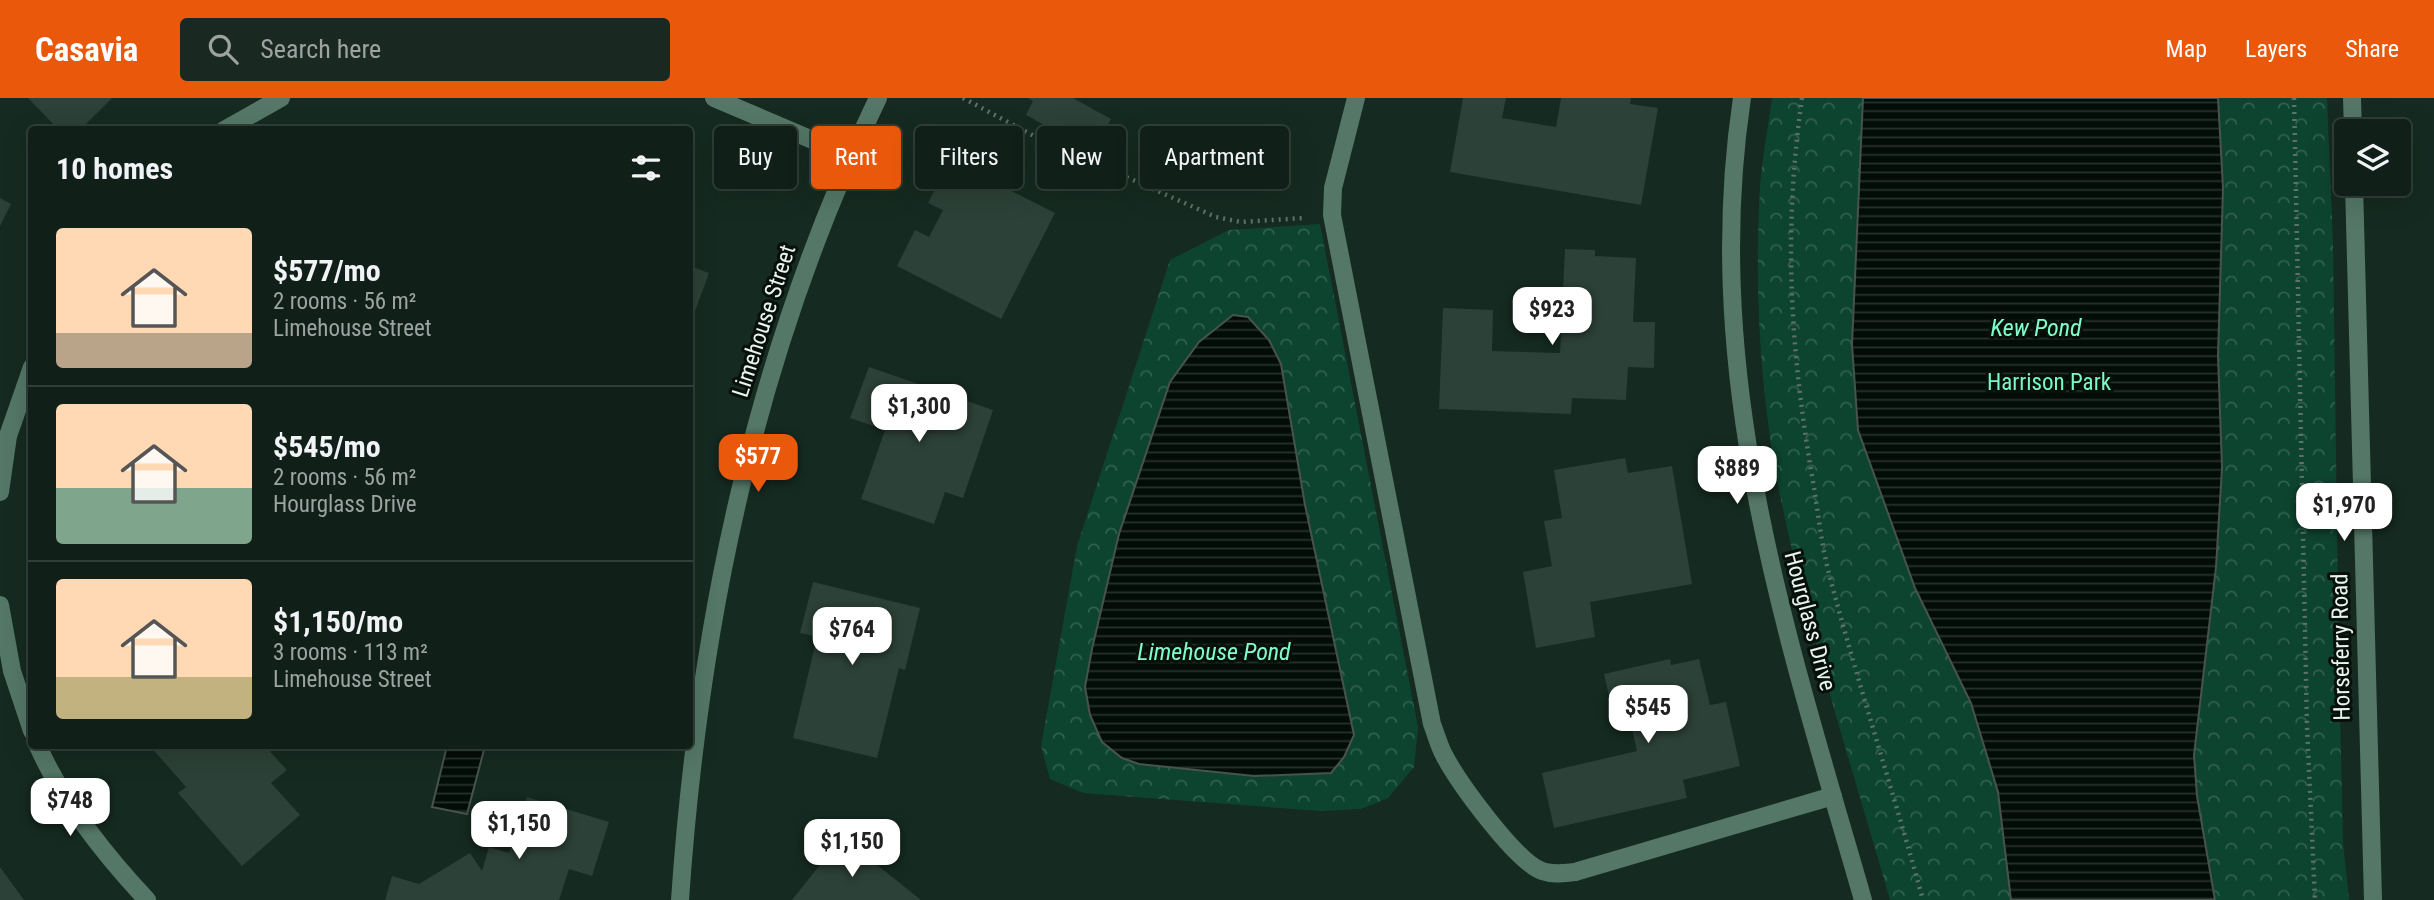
<!DOCTYPE html>
<meta charset="utf-8">
<style>
body{margin:0;font-family:"Roboto Condensed",sans-serif;background:#192821;color:#f1f3f6;height:100vh;display:flex;flex-direction:column;font-size:26px;white-space:nowrap}
*{box-sizing:border-box;margin:0}
p{font-size:23px;color:#9ca3a2}
.icon{flex:none;width:38px;height:38px;fill:none;stroke:currentColor;stroke-width:2;stroke-linecap:round;stroke-linejoin:round}
.map{position:relative;flex:1;overflow:hidden}
.sheet{position:absolute;left:28px;top:28px;width:665px;height:623px;display:flex;flex-direction:column;background:#102018;border-radius:7px;box-shadow:0 7px 28px #0002,0 0 0 2px #303e37}
.sheet>*{flex:none}
.top-card{position:absolute;left:714px;top:28px;width:665px;height:63px;display:flex;gap:14px}
.controls{position:absolute;left:2334px;top:21px;display:grid;gap:14px}
.controls a{display:grid;place-items:center;width:77px;height:77px;border-radius:7px;background:#102018;box-shadow:0 7px 28px #0002,0 0 0 2px #303e37;font-size:35px}
.price{position:absolute;translate:-50% -60px;padding:0 16px;border-radius:14px;background:#fff;color:#222;font-size:23px;line-height:46px;filter:drop-shadow(0 2px 4px #0008)}
.price::after{content:'';position:absolute;left:50%;top:42px;width:21px;height:16px;margin-left:-10px;background:inherit;clip-path:polygon(0 0,100% 0,50% 100%)}
.price.current{background:#ea580c;color:#fff}
ul{padding:0;list-style:none}
li{display:flex;align-items:center;gap:21px;height:175px;padding:0 28px}
li+li{border-top:2px solid #303e37}
li span{display:grid;place-items:center;flex:none;width:196px;height:140px;border-radius:7px;color:#555}
li>.icon{margin-inline-start:auto}
span .icon{width:84px;height:84px;fill:#fffc;stroke-width:1}
li b{font-size:30px}
h2{display:flex;justify-content:space-between;align-items:center;height:84px;padding:0 28px;font-size:30px}
.tag{padding:0 24px;border-radius:7px;background:#102018;box-shadow:0 7px 28px #0002,0 0 0 2px #303e37;font-size:24px;line-height:63px}
.tag.current{background:#ea580c;color:#fff}
header{display:flex;align-items:center;gap:42px;box-sizing:border-box;height:98px;padding:0 35px;background:#ea580c;color:#fff}
header strong{font-size:33px}
nav{display:flex;gap:38px;margin-inline-start:auto;font-size:24px}
.search{width:490px;height:63px;background:#192821;display:flex;align-items:center;gap:18px;box-sizing:border-box;padding:0 24px;border-radius:7px;color:#9ca3a2;font-size:26px}
.map>svg:first-child{display:block}
.park{fill:url(#park-crowns)}
.water{fill:url(#water-rules);stroke:#48534d;stroke-width:2}
.building{fill:#2c4137}
.lines{fill:none;stroke-linecap:round;stroke-linejoin:round}
.path{stroke:#5f7168;stroke-width:4.5;stroke-dasharray:2 5;stroke-linecap:butt}
.lane{stroke:#547767;stroke-width:18}
.street{stroke:#547767;stroke-width:18}
.labels{text-anchor:middle;dominant-baseline:central;stroke-width:6;stroke-linejoin:round;paint-order:stroke}
.street-label{font-size:23px;fill:#e9f5ef;stroke:#08100c}
.park-label{font-size:23px;fill:#7bf8c4;stroke:#08100c}
.water-label{font-size:24px;font-style:italic;fill:#81ffca;stroke:#08100c}
</style>
<header>
<strong>Casavia</strong>
<div class="search"><svg class="icon" aria-label="search" viewBox="0 0 24 24"><circle cx="10" cy="10" r="6"/><path d="M15 15l6 6"/></svg>Search here</div>
<nav><a>Map</a><a>Layers</a><a>Share</a></nav>
</header>
<div class="map">
<svg width="2434" height="802" viewBox="0 0 2434 802">
<defs>
<pattern id="park-crowns" width="20" height="18" patternUnits="userSpaceOnUse" patternTransform="scale(1.75)"><rect width="20" height="18" fill="#0d4430"/><path d="M2 6a3 3 0 1 1 6 0M12 15a3 3 0 1 1 6 0" fill="none" stroke="#30604e"/></pattern>
<pattern id="water-rules" width="6" height="5" patternUnits="userSpaceOnUse" patternTransform="scale(1.75)"><rect width="6" height="5" fill="#030d08"/><path d="M0 2.5h6" fill="none" stroke="#28312c"/></pattern>
</defs>
<rect width="100%" height="100%" fill="#152a20"/>
<!-- park -->
<g class="park">
<path d="M1772 0H2327L2333 145 2339 569 2343 744 2349 802H1890C1852 669 1809 537 1781 402 1760 301 1754 192 1760 90 1762 60 1768 30 1772 0Z"/>
<polygon points="1320,126 1418,629 1414,669 1388,700 1361,711 1321,713 1083,695 1050,681 1041,648 1077,448 1170,162 1229,132"/>
</g>
<!-- water -->
<g class="water">
<polygon points="1863,0 2218,0 2223,90 2218,258 2222,370 2216,469 2194,657 2197,698 2215,802 2011,802 1998,694 1971,605 1915,490 1858,332 1852,247"/>
<polygon points="1233,217 1248,219 1269,242 1281,266 1305,407 1354,637 1344,659 1331,675 1254,678 1139,666 1122,660 1102,644 1090,617 1085,589 1092,551 1119,436 1170,284 1199,244"/>
<polygon points="447,648 485,648 467,716 432,709"/>
</g>
<!-- building -->
<g class="building">
<polygon points="28,0 112,0 80,32 59,32"/>
<polygon points="1028,0 1073,0 1111,21 1093,54 1026,17 1033,3"/>
<polygon points="1463,0 1506,0 1502,20 1556,29 1561,0 1631,0 1630,6 1658,10 1641,107 1450,74"/>
<polygon points="950,62 1055,115 1001,221 897,168 915,132 929,139 943,112 928,105"/>
<polygon points="0,100 11,106 0,128"/>
<polygon points="1565,151 1595,152 1595,158 1636,160 1633,224 1655,224 1654,270 1628,269 1626,302 1572,300 1571,316 1439,311 1443,210 1493,212 1492,253 1560,255"/>
<polygon points="690,168 709,175 690,227"/>
<polygon points="869,269 993,312 963,400 945,394 934,426 861,401 885,332 850,320"/>
<polygon points="1625,360 1628,375 1672,368 1692,486 1590,504 1595,539 1536,550 1523,474 1552,468 1544,423 1562,420 1554,372"/>
<polygon points="813,484 920,510 905,572 899,570 877,660 793,640 817,539 800,535"/>
<polygon points="1670,561 1671,567 1699,561 1710,607 1726,604 1740,668 1683,682 1687,700 1554,730 1542,675 1637,653 1631,626 1616,629 1604,576"/>
<polygon points="150,648 265,648 287,672 271,685 300,717 242,768 178,695 186,689"/>
<polygon points="527,699 609,724 592,778 569,771 559,802 385,802 392,778 419,786 470,755 482,773 489,749 509,755"/>
<polygon points="842,739 921,802 792,802"/>
<polygon points="0,769 24,802 0,802"/>
</g>
<g class="lines">
<!-- path -->
<g class="path">
<polyline points="963,0 1034,38 1216,119 1241,124 1304,120"/>
<path d="M1802 0C1783 135 1790 250 1813 384 1818 413 1821 443 1828 472 1857 583 1893 692 1923 802"/>
<polyline points="2294,0 2307,628 2315,802"/>
</g>
<!-- lane -->
<path class="lane" d="M1356 0 1333 90 1332 117 1432 626C1436 636 1439 648 1444 657 1458 684 1516 764 1542 773 1553 777 1564 775 1575 774L1833 698"/>
<!-- street -->
<g class="street">
<polyline points="714,0 850,58"/>
<path d="M1742 0C1700 279 1787 538 1863 802"/>
<polyline points="2352,0 2353,33"/>
<polyline points="224,32 281,0"/>
<polyline points="2354,86 2373,802"/>
<polyline points="0,394 8,338 32,269"/>
<polyline points="0,507 12,573 32,633"/>
<path d="M38 648C63 705 104 756 147 802"/>
<path d="M680 802C699 524 756 252 878 0"/>
</g>
</g>
<g class="labels">
<!-- street labels -->
<g class="street-label">
<text transform="translate(764 223) rotate(-72)">Limehouse Street</text>
<text transform="translate(1810 523) rotate(75)">Hourglass Drive</text>
<text transform="translate(2341 549) rotate(-91)">Horseferry Road</text>
</g>
<!-- park labels -->
<g class="park-label">
<text x="2049" y="284">Harrison Park</text>
</g>
<!-- water labels -->
<g class="water-label">
<text x="2036" y="230">Kew Pond</text>
<text x="1214" y="554">Limehouse Pond</text>
</g>
</g>
</svg>
<div class="controls">
<a><svg class="icon" aria-label="layers" viewBox="0 0 24 24"><path d="M12 4l9 5-9 5-9-5zM3 14l9 5 9-5"/></svg></a>
</div>
<b class="price" style="left:1552px;top:249px">$923</b>
<b class="price" style="left:919px;top:346px">$1,300</b>
<b class="price current" style="left:758px;top:396px">$577</b>
<b class="price" style="left:1737px;top:408px">$889</b>
<b class="price" style="left:2344px;top:445px">$1,970</b>
<b class="price" style="left:852px;top:569px">$764</b>
<b class="price" style="left:1648px;top:647px">$545</b>
<b class="price" style="left:70px;top:740px">$748</b>
<b class="price" style="left:519px;top:763px">$1,150</b>
<b class="price" style="left:852px;top:781px">$1,150</b>
<div class="top-card">
<a class="tag">Buy</a>
<a class="tag current">Rent</a>
<a class="tag">Filters</a>
<a class="tag">New</a>
<a class="tag">Apartment</a>
</div>
<section class="sheet">
<h2>10 homes<svg class="icon" aria-label="filters" viewBox="0 0 24 24"><path d="M4 7h16M4 17h16"/><circle cx="9" cy="7" r="2"/><circle cx="15" cy="17" r="2"/></svg></h2>
<ul>
<li><span style="background:linear-gradient(#ffd9b3 75%,#b9a48a 0)"><svg class="icon" aria-label="home" viewBox="0 0 24 24"><path d="M3 11l9-7 9 7M6 9v11h12V9"/></svg></span><div><b>$577/mo</b><p>2 rooms · 56 m²</p><p>Limehouse Street</p></div></li>
<li><span style="background:linear-gradient(#ffd9b3 60%,#7fa58c 0)"><svg class="icon" aria-label="home" viewBox="0 0 24 24"><path d="M3 11l9-7 9 7M6 9v11h12V9"/></svg></span><div><b>$545/mo</b><p>2 rooms · 56 m²</p><p>Hourglass Drive</p></div></li>
<li><span style="background:linear-gradient(#ffd9b3 70%,#c2b280 0)"><svg class="icon" aria-label="home" viewBox="0 0 24 24"><path d="M3 11l9-7 9 7M6 9v11h12V9"/></svg></span><div><b>$1,150/mo</b><p>3 rooms · 113 m²</p><p>Limehouse Street</p></div></li>
</ul>
</section>
</div>
